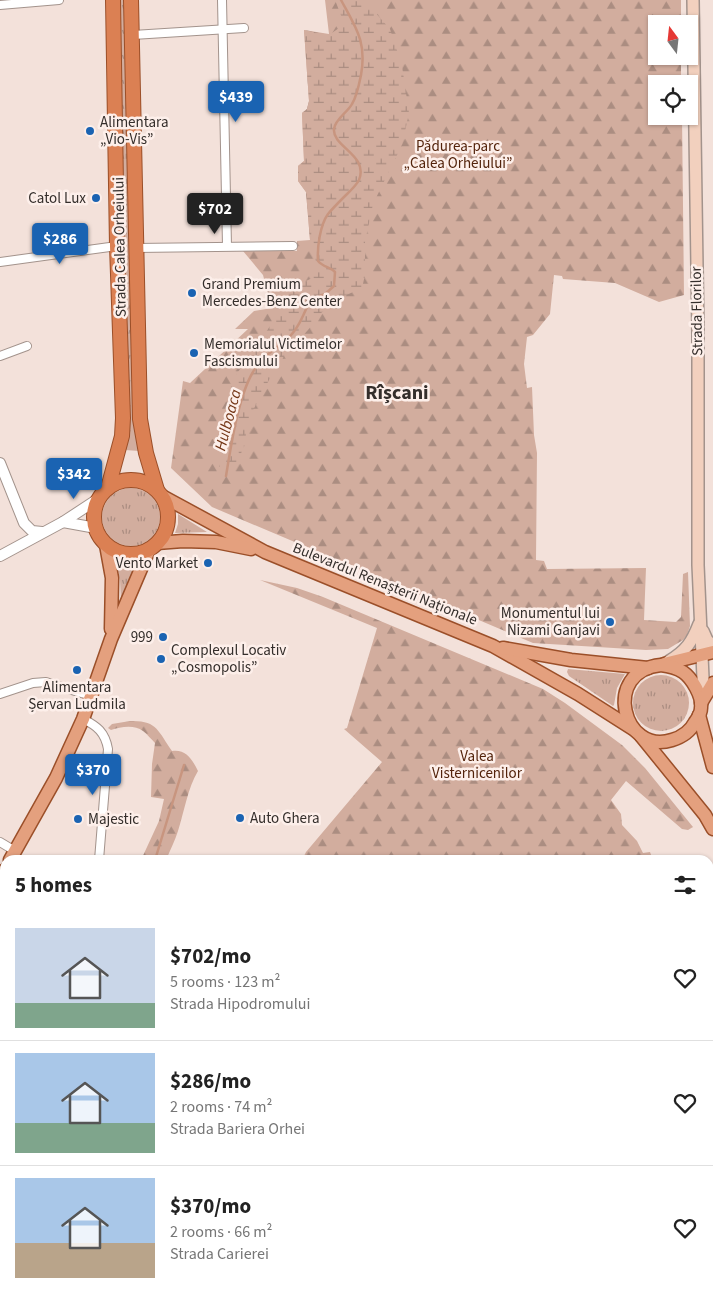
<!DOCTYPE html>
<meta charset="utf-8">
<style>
body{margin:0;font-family:"Source Sans 3",sans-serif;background:#f6f6f6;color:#222;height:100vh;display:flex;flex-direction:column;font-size:19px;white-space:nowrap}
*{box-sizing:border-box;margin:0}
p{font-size:16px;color:#767676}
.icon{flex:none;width:28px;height:28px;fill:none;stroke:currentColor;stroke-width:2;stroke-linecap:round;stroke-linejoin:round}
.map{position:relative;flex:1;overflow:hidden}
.side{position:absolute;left:0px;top:855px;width:714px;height:445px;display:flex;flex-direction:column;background:#fff;border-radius:15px 15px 0 0;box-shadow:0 1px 4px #0004}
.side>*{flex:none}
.needle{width:32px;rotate:345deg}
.tools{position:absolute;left:648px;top:15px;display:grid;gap:10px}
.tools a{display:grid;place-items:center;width:50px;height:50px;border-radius:0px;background:#fff;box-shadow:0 1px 4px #0004;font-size:25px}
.price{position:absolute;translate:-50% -42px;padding:0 11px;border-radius:5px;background:#1a63b2;color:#fff;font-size:16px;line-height:32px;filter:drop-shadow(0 1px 2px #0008)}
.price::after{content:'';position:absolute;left:50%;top:30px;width:15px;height:11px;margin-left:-8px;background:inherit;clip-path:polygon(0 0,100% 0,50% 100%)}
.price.selected{background:#222;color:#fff}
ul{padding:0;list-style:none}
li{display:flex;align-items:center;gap:15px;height:125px;padding:0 15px}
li+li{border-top:1px solid #e0e0e0}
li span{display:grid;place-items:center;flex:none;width:140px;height:100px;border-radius:0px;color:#555}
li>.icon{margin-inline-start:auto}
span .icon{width:60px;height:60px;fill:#fffc;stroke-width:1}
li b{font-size:21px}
h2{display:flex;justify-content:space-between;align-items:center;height:60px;padding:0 15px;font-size:21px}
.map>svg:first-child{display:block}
.grass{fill:url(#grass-tufts)}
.forest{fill:url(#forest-firs)}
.wetland{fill:url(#wetland-marsh)}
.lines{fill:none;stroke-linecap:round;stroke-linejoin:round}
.stream{stroke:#c8957f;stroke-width:2.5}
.minor-casing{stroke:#a3938c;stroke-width:10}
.tertiary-casing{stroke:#a3938c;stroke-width:12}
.secondary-casing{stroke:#a3938c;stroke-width:14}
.primary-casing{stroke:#9b4f29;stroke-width:15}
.trunk-casing{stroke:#9b4f29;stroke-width:16}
.minor{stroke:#fff;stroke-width:8}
.tertiary{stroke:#fff;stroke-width:10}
.secondary{stroke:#f2d0be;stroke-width:11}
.primary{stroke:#e4a07e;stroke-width:12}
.trunk{stroke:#db8053;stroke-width:14}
.poi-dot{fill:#1a63b2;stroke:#fdefea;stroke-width:2}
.labels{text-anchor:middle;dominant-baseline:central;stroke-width:5;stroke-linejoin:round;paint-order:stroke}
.poi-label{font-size:15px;fill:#342e2b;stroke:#fdefea;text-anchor:start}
.park-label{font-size:15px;fill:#53230b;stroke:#fdefea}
.street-label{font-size:15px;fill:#342e2b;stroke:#fdefea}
.water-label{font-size:16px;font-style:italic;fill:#723313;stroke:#fdefea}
.district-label{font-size:20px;font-weight:bold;fill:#342e2b;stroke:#fdefea}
</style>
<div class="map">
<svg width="713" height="1300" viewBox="0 0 713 1300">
<defs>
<pattern id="grass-tufts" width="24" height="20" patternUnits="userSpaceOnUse" patternTransform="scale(1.25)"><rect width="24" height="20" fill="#d2ad9e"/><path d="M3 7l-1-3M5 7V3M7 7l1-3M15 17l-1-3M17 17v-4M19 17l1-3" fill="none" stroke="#ab8d81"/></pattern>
<pattern id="forest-firs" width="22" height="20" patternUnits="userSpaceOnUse" patternTransform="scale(1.25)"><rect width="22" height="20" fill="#d2ad9e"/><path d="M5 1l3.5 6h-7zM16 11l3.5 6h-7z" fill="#ab8d81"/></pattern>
<pattern id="wetland-marsh" width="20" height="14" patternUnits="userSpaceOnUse" patternTransform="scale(1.25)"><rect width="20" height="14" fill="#d2ad9e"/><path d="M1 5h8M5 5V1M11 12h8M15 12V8" fill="none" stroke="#ab8d81"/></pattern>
</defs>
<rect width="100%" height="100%" fill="#f3e1da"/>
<!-- grass -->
<g class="grass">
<polygon points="119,0 124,0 133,420 139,451 125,450 129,435"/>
<circle cx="131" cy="517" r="29"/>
<polygon points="178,514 207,532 175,533 178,524"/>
<polygon points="116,560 125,564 137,563 121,601 120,580"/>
<polygon points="568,669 625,674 617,688 614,705 613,706 569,676 567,672"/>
<circle cx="661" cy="703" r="28"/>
</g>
<!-- forest -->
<g class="forest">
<polygon points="325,0 681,0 681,24 656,24 656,56 681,56 681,84 656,84 656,116 682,116 684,295 659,302 615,283 563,279 562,276 554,275 550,314 533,335 527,337 524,364 527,388 532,387 534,435 537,453 536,560 544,561 547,569 646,568 644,620 676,622 681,617 683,574 688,572 690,626 687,635 683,640 668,649 646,650 533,643 212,507 171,468 183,381 190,383 248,329 235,329 254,311 272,308 263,275 243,251 297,251 297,241 310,240 306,192 298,181 298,166 304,161 302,113 307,109 309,101 304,30 329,34"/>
<polygon points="260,580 297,588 323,597 543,689 565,703 622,745 645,768 693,827 688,830 682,829 626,781 611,800 621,814 622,825 637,841 643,853 650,852 653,860 302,860 306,852 382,762 344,729 347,728 377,628"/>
<path d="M130 721C157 720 158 731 172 751 186 749 192 759 198 771 188 787 184 812 178 831 175 841 170 850 166 860H141L159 821 164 799 151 797 152 764 155 743C151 739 147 734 143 731 134 724 120 727 111 730L108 728 112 724Z"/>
<polygon points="709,922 713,922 713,1255 709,1249"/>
<polygon points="459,1295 531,1295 527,1300 461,1300"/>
<polygon points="588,1295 671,1295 672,1300 593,1300"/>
</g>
<!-- wetland -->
<polygon class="wetland" points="335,0 364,0 390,29 402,66 409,113 402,145 373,204 365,242 365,275 362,288 342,297 321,313 308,330 285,354 277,370 269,380 249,418 244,445 236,468 219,467 232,391 231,382 275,319 284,296 294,287 312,278 317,265 310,240 306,192 298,181 298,166 304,161 302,113 307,109 309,101 304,30 329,35 339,28 342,18"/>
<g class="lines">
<!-- stream -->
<g class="stream">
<path d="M226 476C231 446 238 397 253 372 261 357 274 350 286 340 298 330 304 314 310 300L325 294 334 286 335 272C330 267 323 267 318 261 317 248 320 225 328 214 333 208 339 202 344 197 349 192 356 186 359 180 369 155 332 147 334 129 335 119 348 112 352 104 357 96 359 85 361 75 367 42 356 28 341 0"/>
<polyline points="155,860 184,765"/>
<polyline points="603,1295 609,1300"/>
</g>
<!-- minor casing -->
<g class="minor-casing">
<g id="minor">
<polyline points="222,0 227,246"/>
<polyline points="0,5 59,0"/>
<polyline points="133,35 244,28"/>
<polyline points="136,248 293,246"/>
<polyline points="0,262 117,246"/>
<polyline points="0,356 27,346"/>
<polyline points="0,694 33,683 46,682 91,696"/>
<path d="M83 719C97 726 105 732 108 749L99 860"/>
<polyline points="0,842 15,851"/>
<polyline points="709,1253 713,1258"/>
<polyline points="268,1295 276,1300"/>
<polyline points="324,1295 326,1300"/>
<polyline points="398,1295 402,1300"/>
<polyline points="112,1300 112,1295"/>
</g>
</g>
<!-- tertiary casing -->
<g class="tertiary-casing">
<g id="tertiary">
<polyline points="0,463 24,523 32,531 42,532"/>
<polyline points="63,522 96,528"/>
<polyline points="0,556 63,522 98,499"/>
</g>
</g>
<!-- secondary casing -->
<g class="secondary-casing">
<g id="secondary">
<polyline points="693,0 698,334 698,565 703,678 701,703"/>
<polyline points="703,631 707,640 713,646"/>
<path d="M669 661C686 651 692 642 699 624"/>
</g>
</g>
<!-- primary casing -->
<g class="primary-casing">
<g id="primary">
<polyline points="162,496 265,552 493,646 578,694 633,729"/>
<polyline points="157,543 183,541 216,542 251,549"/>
<polyline points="106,545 112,578 111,629"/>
<polyline points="503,648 571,660 648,668"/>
<polyline points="664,664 713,652"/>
<path d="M661 665C669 666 677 668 683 672 692 678 703 697 701 708 701 714 698 718 695 722 690 732 682 737 672 740 623 756 601 671 661 665Z"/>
<polyline points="701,703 713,683"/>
<polyline points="699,715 713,767"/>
<polyline points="641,736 705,815 713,829"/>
<polyline points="10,860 56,778 83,719 111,639 149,550"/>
<polyline points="0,879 5,870"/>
</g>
</g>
<!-- trunk casing -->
<g class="trunk-casing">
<g id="trunk">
<polyline points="131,0 140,419 146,453 157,490"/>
<circle cx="131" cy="517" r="37"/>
<polyline points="108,488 122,436 123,418 117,246 113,0"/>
</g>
</g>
<!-- minor -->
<use href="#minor" class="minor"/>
<!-- tertiary -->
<use href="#tertiary" class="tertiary"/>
<!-- secondary -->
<use href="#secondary" class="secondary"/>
<!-- primary -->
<use href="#primary" class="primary"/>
<!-- trunk -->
<use href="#trunk" class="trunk"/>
</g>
<!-- markers -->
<g class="poi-dot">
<circle cx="90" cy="131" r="5"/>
<circle cx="96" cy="198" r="5"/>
<circle cx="192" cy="293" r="5"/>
<circle cx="194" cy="353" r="5"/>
<circle cx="208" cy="563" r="5"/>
<circle cx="610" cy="622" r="5"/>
<circle cx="163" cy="637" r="5"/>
<circle cx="161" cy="659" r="5"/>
<circle cx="77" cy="670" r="5"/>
<circle cx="240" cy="818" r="5"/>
<circle cx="78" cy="819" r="5"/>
</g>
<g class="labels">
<!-- poi labels -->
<g class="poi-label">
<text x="100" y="122">Alimentara<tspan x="100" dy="17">„Vio-Vis”</tspan></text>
<text x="86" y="198" text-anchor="end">Catol Lux</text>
<text x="202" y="284">Grand Premium<tspan x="202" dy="17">Mercedes-Benz Center</tspan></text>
<text x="204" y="344">Memorialul Victimelor<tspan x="204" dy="17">Fascismului</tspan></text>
<text x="198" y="563" text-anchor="end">Vento Market</text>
<text x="600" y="613" text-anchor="end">Monumentul lui<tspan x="600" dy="17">Nizami Ganjavi</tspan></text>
<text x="153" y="637" text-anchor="end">999</text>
<text x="171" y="650">Complexul Locativ<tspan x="171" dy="17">„Cosmopolis”</tspan></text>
<text x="77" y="687" text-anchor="middle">Alimentara<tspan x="77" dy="17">Șervan Ludmila</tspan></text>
<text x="250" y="818">Auto Ghera</text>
<text x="88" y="819">Majestic</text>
</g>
<!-- park labels -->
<g class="park-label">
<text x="458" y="146">Pădurea-parc<tspan x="458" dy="17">„Calea Orheiului”</tspan></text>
<text x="477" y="756">Valea<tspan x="477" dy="17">Visternicenilor</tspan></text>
</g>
<!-- street labels -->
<g class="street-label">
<text transform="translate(120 247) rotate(-91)">Strada Calea Orheiului</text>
<text transform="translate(697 311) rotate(-91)">Strada Florilor</text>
<text transform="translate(385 584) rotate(22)">Bulevardul Renașterii Naționale</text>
</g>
<!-- water labels -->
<g class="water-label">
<text transform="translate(228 420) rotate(-75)">Hulboaca</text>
</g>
<!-- district labels -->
<g class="district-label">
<text x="397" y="393">Rîșcani</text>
</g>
</g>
</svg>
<div class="tools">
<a><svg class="needle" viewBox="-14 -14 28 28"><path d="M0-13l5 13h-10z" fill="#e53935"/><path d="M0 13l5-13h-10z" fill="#767676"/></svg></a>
<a><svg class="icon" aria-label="locate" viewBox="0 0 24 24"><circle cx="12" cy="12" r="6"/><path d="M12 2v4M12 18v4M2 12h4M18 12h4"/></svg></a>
</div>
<b class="price" style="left:236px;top:123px">$439</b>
<b class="price selected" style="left:215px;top:235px">$702</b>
<b class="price" style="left:60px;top:265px">$286</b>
<b class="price" style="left:74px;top:500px">$342</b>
<b class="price" style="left:93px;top:796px">$370</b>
<section class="side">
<h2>5 homes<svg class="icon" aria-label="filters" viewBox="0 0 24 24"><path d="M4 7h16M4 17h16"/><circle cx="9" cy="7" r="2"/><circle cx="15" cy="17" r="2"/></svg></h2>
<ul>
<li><span style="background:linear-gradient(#c9d6e8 75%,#7fa58c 0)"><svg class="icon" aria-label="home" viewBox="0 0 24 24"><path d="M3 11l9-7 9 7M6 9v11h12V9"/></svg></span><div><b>$702/mo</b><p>5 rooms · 123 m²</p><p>Strada Hipodromului</p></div><svg class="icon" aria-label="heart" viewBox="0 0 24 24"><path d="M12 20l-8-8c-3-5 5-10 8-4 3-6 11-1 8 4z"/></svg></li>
<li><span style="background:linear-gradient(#a9c7e8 70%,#7fa58c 0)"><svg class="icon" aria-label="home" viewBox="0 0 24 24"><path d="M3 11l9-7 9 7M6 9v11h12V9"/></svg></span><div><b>$286/mo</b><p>2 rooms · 74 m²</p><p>Strada Bariera Orhei</p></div><svg class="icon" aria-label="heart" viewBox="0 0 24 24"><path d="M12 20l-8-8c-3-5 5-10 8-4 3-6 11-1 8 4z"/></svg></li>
<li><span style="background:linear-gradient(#a9c7e8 65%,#b9a48a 0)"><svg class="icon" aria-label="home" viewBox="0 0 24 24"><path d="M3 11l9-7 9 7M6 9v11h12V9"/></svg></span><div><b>$370/mo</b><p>2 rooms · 66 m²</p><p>Strada Carierei</p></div><svg class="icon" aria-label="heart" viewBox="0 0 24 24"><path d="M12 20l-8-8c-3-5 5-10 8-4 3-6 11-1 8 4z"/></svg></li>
</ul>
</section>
</div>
